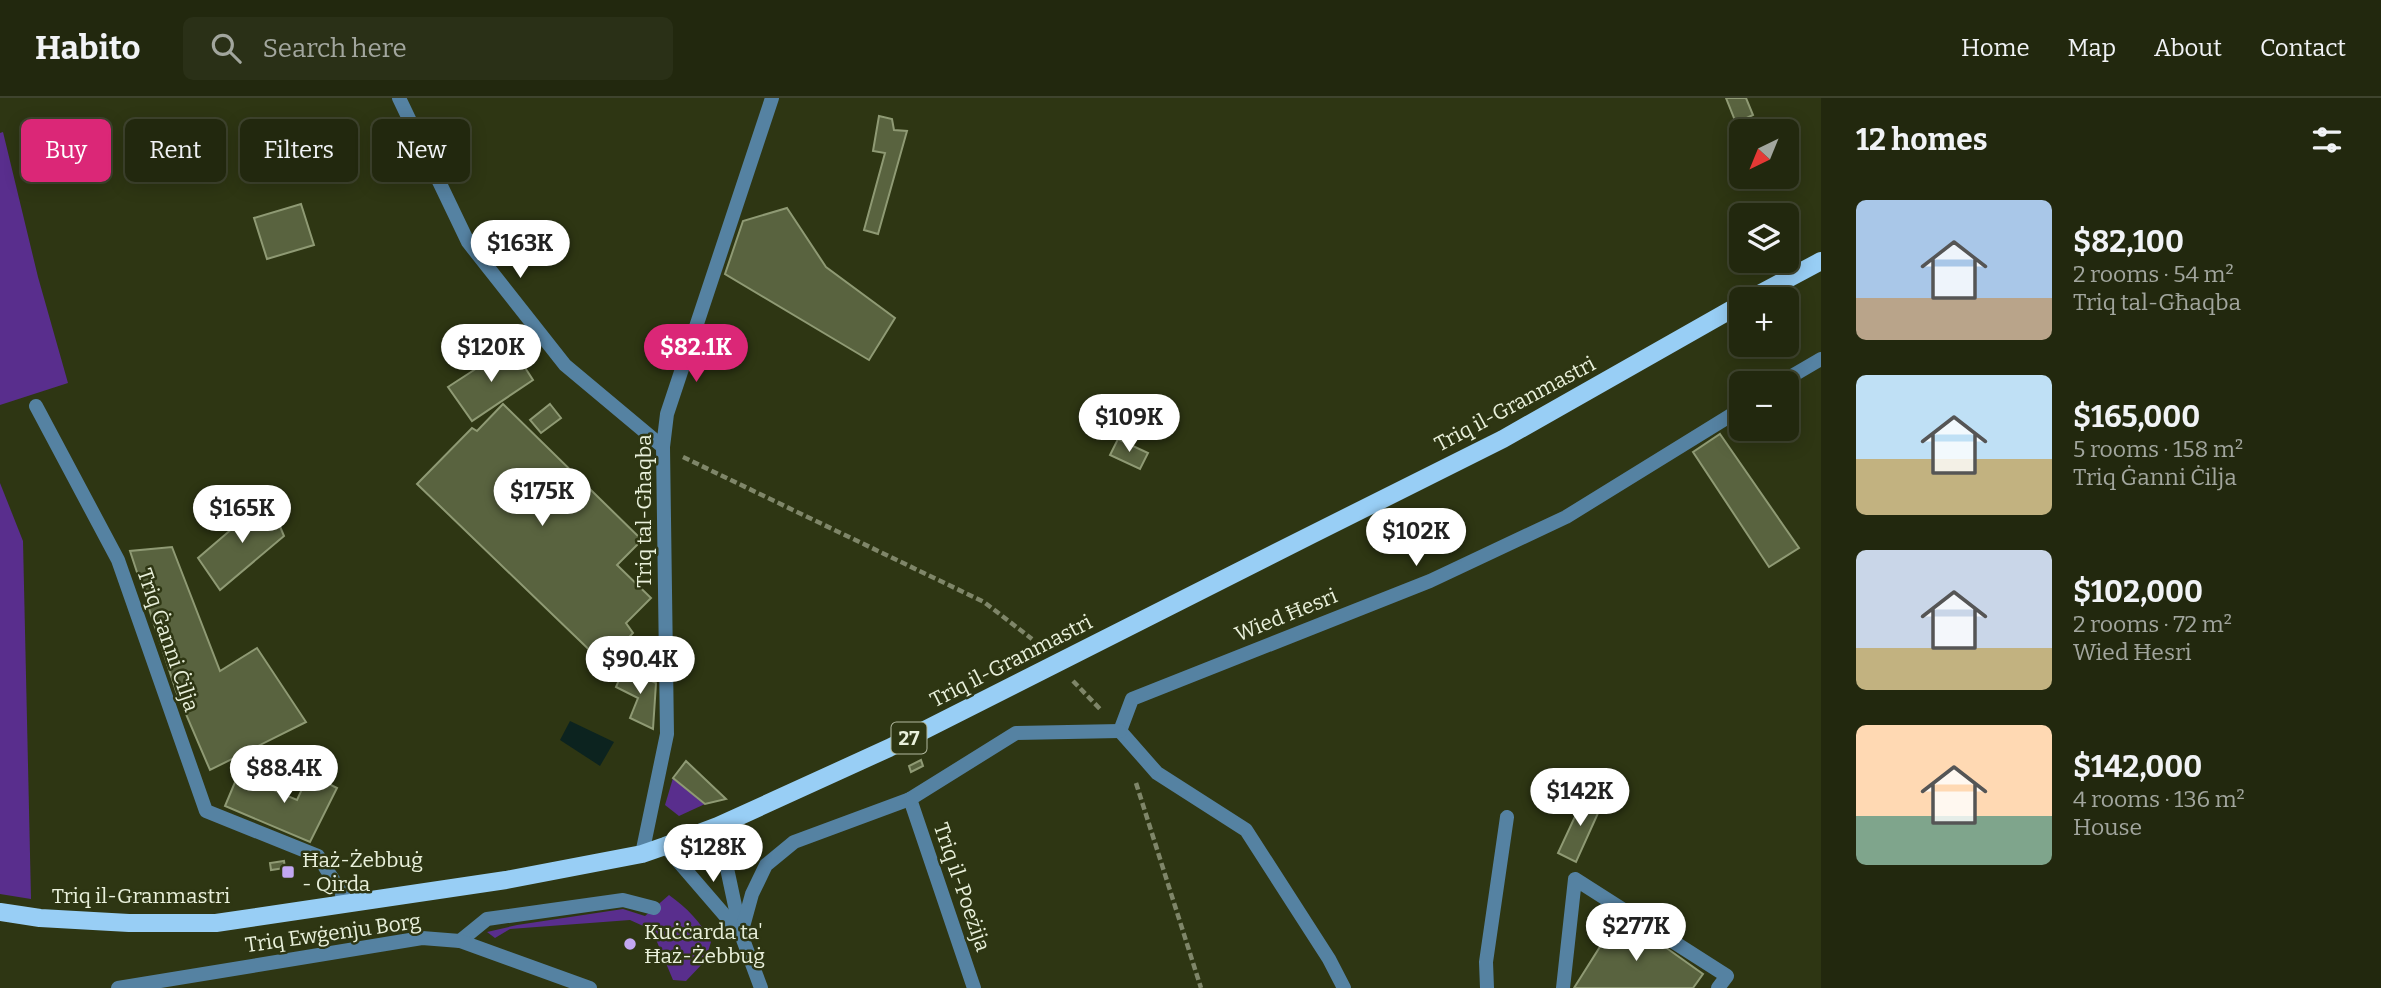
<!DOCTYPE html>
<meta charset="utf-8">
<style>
body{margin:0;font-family:Bitter,serif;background:#2a3017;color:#f1f3f6;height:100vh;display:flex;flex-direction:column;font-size:26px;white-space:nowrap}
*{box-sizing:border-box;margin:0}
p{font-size:23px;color:#a2a69e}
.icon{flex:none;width:38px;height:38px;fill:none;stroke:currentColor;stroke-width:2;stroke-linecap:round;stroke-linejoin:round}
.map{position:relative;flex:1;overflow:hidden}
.drawer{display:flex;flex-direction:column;background:#22280e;width:560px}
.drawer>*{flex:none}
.guide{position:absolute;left:21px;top:21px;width:665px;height:63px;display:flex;gap:14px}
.needle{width:46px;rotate:223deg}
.fabs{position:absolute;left:1729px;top:21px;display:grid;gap:14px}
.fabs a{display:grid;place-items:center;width:70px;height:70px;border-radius:10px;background:#22280e;box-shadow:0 4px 18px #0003,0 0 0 2px #3f442e;font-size:35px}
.price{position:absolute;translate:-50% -60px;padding:0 16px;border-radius:24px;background:#fff;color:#222;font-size:23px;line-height:46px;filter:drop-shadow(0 2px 4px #0008)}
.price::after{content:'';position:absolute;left:50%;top:42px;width:21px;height:16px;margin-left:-10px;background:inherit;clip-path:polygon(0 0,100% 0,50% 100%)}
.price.current{background:#db2777;color:#fff}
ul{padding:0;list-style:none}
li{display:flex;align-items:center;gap:21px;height:175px;padding:0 35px}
li span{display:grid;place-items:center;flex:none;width:196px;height:140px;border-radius:10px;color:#555}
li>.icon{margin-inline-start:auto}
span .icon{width:84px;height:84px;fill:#fffc;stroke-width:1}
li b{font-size:30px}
h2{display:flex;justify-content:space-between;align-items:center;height:84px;padding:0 35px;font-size:30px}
.chip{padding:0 24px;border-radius:10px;background:#22280e;box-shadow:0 4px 18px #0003,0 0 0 2px #3f442e;font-size:24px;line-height:63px}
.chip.current{background:#db2777;color:#fff}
header{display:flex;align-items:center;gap:42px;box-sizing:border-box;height:98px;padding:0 35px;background:#22280e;border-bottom:2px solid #3f442e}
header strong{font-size:33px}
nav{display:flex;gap:38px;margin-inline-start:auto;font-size:24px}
.search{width:490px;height:63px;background:#2a3017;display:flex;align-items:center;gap:18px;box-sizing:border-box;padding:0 24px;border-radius:10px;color:#a2a69e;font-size:26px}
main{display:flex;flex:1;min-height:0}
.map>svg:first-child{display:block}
.green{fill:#592e8d}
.water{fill:#0c231f}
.building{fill:#59633f;stroke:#8f9a74;stroke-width:2}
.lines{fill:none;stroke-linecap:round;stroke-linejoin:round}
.path{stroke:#7f8669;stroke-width:4.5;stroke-dasharray:7 3.5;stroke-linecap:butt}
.lane{stroke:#5582a2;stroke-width:14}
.street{stroke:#5582a2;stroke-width:14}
.primary{stroke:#98cef5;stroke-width:18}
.poi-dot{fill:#c3a7f2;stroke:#2e3613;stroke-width:2.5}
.labels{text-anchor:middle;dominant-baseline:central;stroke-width:5;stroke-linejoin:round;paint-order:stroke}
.shield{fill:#2e3613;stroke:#b1b89f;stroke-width:2}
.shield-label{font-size:19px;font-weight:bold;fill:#e9f0db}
.street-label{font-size:21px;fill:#e9f0db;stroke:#2e3613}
.poi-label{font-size:21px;fill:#e9f0db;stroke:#2e3613;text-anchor:start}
</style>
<header>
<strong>Habito</strong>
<div class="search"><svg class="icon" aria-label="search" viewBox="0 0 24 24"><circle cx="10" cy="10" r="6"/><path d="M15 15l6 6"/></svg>Search here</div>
<nav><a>Home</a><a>Map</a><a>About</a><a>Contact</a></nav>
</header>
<main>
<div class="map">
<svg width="1821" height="890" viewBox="0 0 1821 890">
<rect width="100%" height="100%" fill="#2e3613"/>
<!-- green -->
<g class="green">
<polygon points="3,34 38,179 68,285 0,307 0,35"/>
<polygon points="0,385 23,443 31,801 0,796"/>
<polygon points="673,680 705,706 679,718 665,707"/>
<path d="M669 797C687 810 701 824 711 844L705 863 686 883 673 882 652 832 630 822 510 831 495 840 487 834 517 827 623 811 645 818Z"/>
</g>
<!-- water -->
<polygon class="water" points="570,623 614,644 600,668 560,642"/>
<!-- building -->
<g class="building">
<polygon points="1726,0 1746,0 1753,17 1736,25"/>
<polygon points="879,18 892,21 894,32 907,33 878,136 864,132 885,55 873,53"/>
<polygon points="301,106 314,147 267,161 254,120"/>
<polygon points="787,110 826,169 895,220 869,262 725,176 743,123"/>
<polygon points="511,248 533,282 472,323 448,289"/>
<polygon points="503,306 642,442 617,467 651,500 626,525 633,535 604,566 417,386 472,330 477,333"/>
<polygon points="550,306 561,320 541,335 530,322"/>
<polygon points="1720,336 1799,450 1769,469 1693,354"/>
<polygon points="1118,341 1148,355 1140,371 1110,357"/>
<polygon points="268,400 284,438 220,492 198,460"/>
<polygon points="172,449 220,573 257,550 306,624 210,672 176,593 130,453"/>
<polygon points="624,570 656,585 653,631 630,620 638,600 616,589"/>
<polygon points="921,662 923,668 911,674 909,668"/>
<polygon points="686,663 726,701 705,706 673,680"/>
<polygon points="309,676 337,690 310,744 225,708 238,677 297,702"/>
<polygon points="1585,697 1603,704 1576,764 1558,755"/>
<polygon points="284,763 285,770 271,772 270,765"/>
<polygon points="1620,817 1703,876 1693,890 1574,890"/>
</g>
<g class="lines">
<!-- path -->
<g class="path">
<polyline points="683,359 984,504 1032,541"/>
<polyline points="1073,583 1101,612"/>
<polyline points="1136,685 1201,890"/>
</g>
<!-- lane -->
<g class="lane">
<polyline points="460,843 487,821 623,802 654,810"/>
<polyline points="1487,890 1486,864 1507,719"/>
<polyline points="1563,890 1575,781 1727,878 1718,890"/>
</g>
<!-- street -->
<g class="street">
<polyline points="399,0 468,144 565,267 663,349"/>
<polyline points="1780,285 1821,261"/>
<polyline points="36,308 118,462 206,713 318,758 348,805"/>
<polyline points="1120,633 1132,601 1430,483 1566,419 1741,311"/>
<polyline points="1120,633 1157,675 1246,732 1329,861 1344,890"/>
<polyline points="910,701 974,890"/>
<polyline points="718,728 741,836 761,890"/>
<polyline points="665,748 740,835"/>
<polyline points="642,756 667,636 663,349 667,316 772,0"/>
<polyline points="741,836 752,796 766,767 794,744 910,701 1016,635 1120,633"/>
<polyline points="118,890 422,840 460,843 590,890"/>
</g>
<!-- primary -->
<g class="primary">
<polyline points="1750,201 1821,163"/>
<polyline points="0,814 40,820 129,825 216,825 506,782 642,756 665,748 718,728 889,650 1311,437 1503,341 1741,206"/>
</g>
</g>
<!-- markers -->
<g class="poi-dot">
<rect x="281" y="767" width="14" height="14" rx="3.5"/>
<circle cx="630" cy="846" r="7"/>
</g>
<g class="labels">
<!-- shield labels -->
<rect class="shield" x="891.5" y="624.5" width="35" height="31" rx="5"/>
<g class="shield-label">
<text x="909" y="640">27</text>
</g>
<!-- street labels -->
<g class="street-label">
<text transform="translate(1515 306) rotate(-28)">Triq il-Granmastri</text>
<text transform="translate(644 413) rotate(-90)">Triq tal-Għaqba</text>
<text transform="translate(1286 517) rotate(-22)">Wied Ħesri</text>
<text transform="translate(168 542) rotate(71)">Triq Ġanni Ċilja</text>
<text transform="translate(1011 563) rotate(-27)">Triq il-Granmastri</text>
<text transform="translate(962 789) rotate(71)">Triq il-Poeżija</text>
<text x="141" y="798">Triq il-Granmastri</text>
<text transform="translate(333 835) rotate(-8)">Triq Ewġenju Borg</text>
</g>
<!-- poi labels -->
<g class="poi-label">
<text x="302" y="762">Ħaż-Żebbuġ<tspan x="302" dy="24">- Qirda</tspan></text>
<text x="644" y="834">Kuċċarda ta'<tspan x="644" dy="24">Ħaż-Żebbuġ</tspan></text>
</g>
</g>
</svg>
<div class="fabs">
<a><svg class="needle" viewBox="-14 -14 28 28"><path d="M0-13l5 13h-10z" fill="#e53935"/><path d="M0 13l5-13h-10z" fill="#a2a69e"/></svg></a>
<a><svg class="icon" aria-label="layers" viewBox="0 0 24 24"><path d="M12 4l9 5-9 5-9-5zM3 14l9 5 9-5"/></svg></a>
<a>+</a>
<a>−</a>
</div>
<b class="price" style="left:520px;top:182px">$163K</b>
<b class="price" style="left:491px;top:286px">$120K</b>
<b class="price current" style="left:696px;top:286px">$82.1K</b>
<b class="price" style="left:1129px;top:356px">$109K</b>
<b class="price" style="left:542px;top:430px">$175K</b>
<b class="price" style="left:242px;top:447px">$165K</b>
<b class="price" style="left:1416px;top:470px">$102K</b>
<b class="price" style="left:640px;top:598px">$90.4K</b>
<b class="price" style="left:284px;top:707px">$88.4K</b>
<b class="price" style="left:1580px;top:730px">$142K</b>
<b class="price" style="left:713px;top:786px">$128K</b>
<b class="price" style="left:1636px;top:865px">$277K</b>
<div class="guide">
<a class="chip current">Buy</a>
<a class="chip">Rent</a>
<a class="chip">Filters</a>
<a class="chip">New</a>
</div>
</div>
<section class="drawer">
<h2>12 homes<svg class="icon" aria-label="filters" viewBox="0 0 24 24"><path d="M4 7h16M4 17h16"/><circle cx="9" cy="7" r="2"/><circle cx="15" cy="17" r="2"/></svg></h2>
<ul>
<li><span style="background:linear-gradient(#a9c7e8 70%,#b9a48a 0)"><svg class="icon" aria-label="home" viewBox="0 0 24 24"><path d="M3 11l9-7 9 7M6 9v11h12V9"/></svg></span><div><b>$82,100</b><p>2 rooms · 54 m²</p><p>Triq tal-Għaqba</p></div></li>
<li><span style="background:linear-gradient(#bfe0f5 60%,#c2b280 0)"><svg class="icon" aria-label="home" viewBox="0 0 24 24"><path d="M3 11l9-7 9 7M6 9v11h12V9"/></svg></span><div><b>$165,000</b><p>5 rooms · 158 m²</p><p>Triq Ġanni Ċilja</p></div></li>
<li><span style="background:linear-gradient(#c9d6e8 70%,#c2b280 0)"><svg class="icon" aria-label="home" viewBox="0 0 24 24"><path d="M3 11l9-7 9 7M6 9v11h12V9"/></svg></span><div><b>$102,000</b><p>2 rooms · 72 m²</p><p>Wied Ħesri</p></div></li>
<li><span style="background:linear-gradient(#ffd9b3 65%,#7fa58c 0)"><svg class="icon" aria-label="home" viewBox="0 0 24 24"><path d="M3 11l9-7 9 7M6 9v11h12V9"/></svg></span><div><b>$142,000</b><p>4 rooms · 136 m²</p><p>House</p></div></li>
</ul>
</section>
</main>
